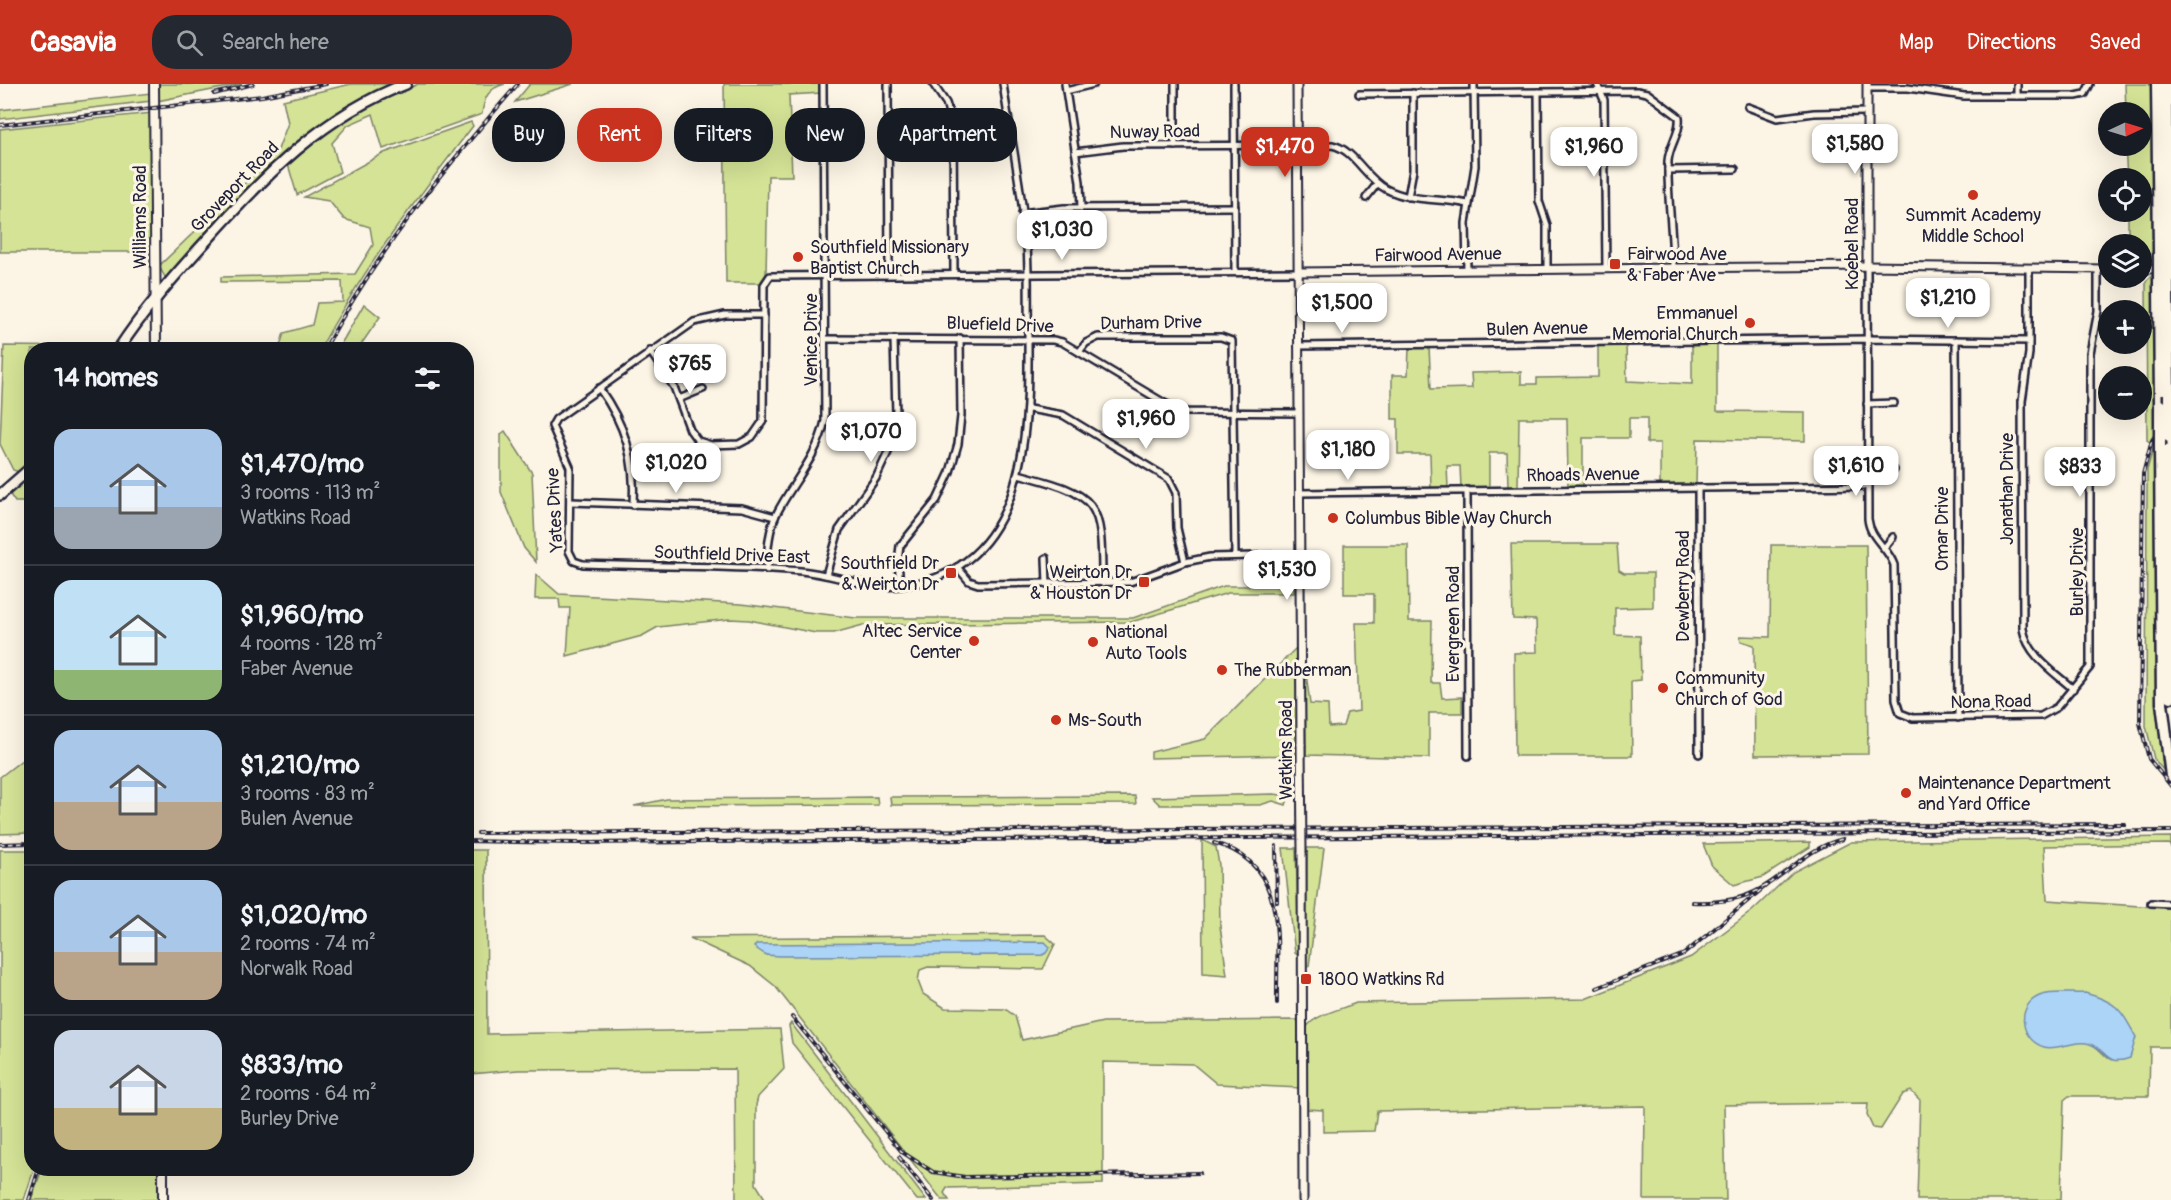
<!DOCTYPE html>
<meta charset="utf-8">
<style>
body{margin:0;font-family:Pangolin,sans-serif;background:#242831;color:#f1f3f6;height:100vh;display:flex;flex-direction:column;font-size:22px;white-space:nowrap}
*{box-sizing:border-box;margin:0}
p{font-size:20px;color:#9ea1a6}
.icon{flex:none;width:33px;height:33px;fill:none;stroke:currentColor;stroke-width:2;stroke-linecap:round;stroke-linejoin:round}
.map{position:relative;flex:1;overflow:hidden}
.drawer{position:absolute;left:24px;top:258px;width:450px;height:834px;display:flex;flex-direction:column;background:#171b24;border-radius:24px;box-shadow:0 6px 24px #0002}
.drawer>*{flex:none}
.hud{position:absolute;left:492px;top:24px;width:570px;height:54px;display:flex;gap:12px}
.needle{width:39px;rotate:86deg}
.controls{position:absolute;left:2098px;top:18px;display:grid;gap:12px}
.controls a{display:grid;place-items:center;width:54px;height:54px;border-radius:50%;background:#171b24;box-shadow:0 6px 24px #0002;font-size:30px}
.price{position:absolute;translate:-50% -51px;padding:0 14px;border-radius:12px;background:#fff;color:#222;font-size:20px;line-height:39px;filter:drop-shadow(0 2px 3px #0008)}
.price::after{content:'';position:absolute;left:50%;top:36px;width:18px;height:14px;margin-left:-9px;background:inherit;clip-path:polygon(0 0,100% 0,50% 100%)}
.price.current{background:#c8321e;color:#fff}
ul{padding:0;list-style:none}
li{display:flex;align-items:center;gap:18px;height:150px;padding:0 30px}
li+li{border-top:2px solid #363941}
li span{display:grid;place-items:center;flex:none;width:168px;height:120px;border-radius:18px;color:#555}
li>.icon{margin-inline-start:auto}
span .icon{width:72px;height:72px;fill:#fffc;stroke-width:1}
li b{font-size:26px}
h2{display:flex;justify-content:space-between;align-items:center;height:72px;padding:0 30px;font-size:26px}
.tag{padding:0 21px;border-radius:24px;background:#171b24;box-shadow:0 6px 24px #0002;font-size:21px;line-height:54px}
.tag.current{background:#c8321e;color:#fff}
header{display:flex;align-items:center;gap:36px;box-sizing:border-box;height:84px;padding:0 30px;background:#c8321e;color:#fff}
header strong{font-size:28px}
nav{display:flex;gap:33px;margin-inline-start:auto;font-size:21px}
.search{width:420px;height:54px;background:#242831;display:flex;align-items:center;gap:15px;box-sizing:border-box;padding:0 21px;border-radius:24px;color:#9ea1a6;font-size:22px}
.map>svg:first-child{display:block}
.green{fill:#d4e396;stroke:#7b8268;stroke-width:1.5;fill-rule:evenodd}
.water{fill:#acd4f6;stroke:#758dab;stroke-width:1.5}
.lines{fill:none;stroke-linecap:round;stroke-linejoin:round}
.minor-casing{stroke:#22223b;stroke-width:10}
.tertiary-casing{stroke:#22223b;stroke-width:11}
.secondary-casing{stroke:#22223b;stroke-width:12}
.primary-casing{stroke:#22223b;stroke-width:14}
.motorway-casing{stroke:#22223b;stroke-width:15}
.minor{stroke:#fcf5e5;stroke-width:5}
.tertiary{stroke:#fcf5e5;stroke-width:7}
.secondary{stroke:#fcf5e5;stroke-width:8}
.primary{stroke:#fcf5e5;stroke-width:9}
.motorway{stroke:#fcf5e5;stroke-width:10}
.rail-casing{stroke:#22223b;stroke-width:4}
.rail{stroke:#fcf5e5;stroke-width:1.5;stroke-dasharray:4.5;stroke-linecap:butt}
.tertiary-bridge-casing{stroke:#22223b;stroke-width:11;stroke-linecap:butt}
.motorway-bridge-casing{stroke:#22223b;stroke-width:15;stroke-linecap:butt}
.tertiary-bridge{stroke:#fcf5e5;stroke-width:7}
.motorway-bridge{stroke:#fcf5e5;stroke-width:10}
.poi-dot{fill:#c8321e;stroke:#fcf5e5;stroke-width:2}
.labels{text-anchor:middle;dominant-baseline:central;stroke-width:6;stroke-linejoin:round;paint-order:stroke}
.street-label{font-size:18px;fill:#22223b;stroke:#fcf5e5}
.poi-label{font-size:18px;fill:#22223b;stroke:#fcf5e5;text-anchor:start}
</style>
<header>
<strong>Casavia</strong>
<div class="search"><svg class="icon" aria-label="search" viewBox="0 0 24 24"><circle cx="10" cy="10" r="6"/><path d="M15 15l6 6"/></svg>Search here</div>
<nav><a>Map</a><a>Directions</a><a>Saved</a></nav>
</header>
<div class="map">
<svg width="2171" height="1116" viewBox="0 0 2171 1116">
<rect width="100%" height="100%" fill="#fcf5e5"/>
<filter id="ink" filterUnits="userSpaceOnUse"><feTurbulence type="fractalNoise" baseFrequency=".0167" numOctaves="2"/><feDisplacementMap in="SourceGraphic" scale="12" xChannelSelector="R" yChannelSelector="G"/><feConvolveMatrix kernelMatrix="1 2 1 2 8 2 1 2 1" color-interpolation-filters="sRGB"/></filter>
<g filter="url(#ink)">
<!-- green -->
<g class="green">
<polygon points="156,0 242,0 157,17"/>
<polygon points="351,0 394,0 320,41 284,70 166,195 159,182 277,68 288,39 283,16"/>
<path d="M418 0H505C488 4 484 14 482 30L383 65 373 30 348 41 332 59 340 88 297 111 287 77 350 31Z"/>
<polygon points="530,0 573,0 515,18"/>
<polygon points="724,0 821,0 822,9 789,11 792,92 768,92 766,190 760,199 726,199"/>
<polygon points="2125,0 2151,0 2154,181 2142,181 2142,160 2128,160 2128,128 2142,128 2142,94 2127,94 2125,62 2142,62 2142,28 2126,28"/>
<polygon points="151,9 151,17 0,35 0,26"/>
<polygon points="152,29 153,168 0,168 0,45"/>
<path d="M471 38 473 42C417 114 363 185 320 265H279L284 249 312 241 317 219 343 218 342 197 221 198V193L355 190 373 161 370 143 344 135 329 117 304 113 384 69Z"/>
<polygon points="2154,190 2157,600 2163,686 2154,675 2146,642 2147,404 2147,386 2154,361 2147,356 2146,197"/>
<polygon points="364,220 380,233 358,265 338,265"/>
<polygon points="1598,261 1626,261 1627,297 1692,300 1692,262 1717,261 1717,327 1805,328 1805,357 1697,355 1696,401 1660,401 1660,359 1647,359 1647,334 1629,334 1629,354 1583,354 1583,403 1568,403 1567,334 1519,334 1518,403 1508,403 1507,369 1489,369 1489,403 1461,404 1460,382 1447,382 1448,404 1431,404 1430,370 1398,370 1398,335 1392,335 1392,291 1408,291 1409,263 1429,263 1431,305 1472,304 1471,289 1521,288 1521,300 1537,300 1537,294 1598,293"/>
<polygon points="4,262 95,263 101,265 32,266 31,378 19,388 13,386 0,360"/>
<polygon points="505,347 532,389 536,478 524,464 501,408 501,350"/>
<polygon points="31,389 31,418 15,418 9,409"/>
<polygon points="1511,460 1617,460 1619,486 1624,489 1653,489 1653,523 1615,524 1615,551 1640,552 1641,596 1631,597 1632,672 1515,672 1514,569 1537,568 1536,536 1513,535"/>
<polygon points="1344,461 1408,461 1409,537 1432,537 1431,599 1440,599 1442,614 1462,613 1462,629 1429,629 1429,674 1306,671 1305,581 1310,620 1328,621 1329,643 1343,642 1347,629 1359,627 1356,539 1374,539 1374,510 1344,510"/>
<polygon points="1771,461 1866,461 1868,670 1755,671 1754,561 1741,557 1740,552 1770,553"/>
<polygon points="536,490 559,510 741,520 856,534 1133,534 1224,502 1294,502 1294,509 1228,509 1131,538 863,541 834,549 816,549 749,536 730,535 658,543 642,552 567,572 570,524 560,524 559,515 535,515"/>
<polygon points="1297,563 1297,671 1151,674 1151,668 1205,655"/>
<polygon points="31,669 31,749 0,750 0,693"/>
<polygon points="1274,710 1289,712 1286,721 1273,717 1260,721 1160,721 1152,713"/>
<polygon points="1135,712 1136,720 891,721 890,713"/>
<polygon points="877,713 878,721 634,722 667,715"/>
<path d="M2171 753V764L2169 760 2044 762 2047 816 2171 824V963H2150L2149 1012H2069L2064 1016 2061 1116H1917L1920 1016 1911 1007 1903 1010 1881 1045 1873 1044 1867 1031 1868 1019 1724 1021 1726 1116H1644L1645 1022 1377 1027 1374 1047 1323 1048V1026L1307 1025V943C1314 931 1342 925 1356 919L1585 915 1691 873 1752 827 1793 788 1851 758ZM2087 958 2130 974H2108L2095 962Z"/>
<polygon points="1202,756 1216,763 1219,781 1220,842 1227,891 1203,889"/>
<polygon points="1810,758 1810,763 1763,793 1734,801 1712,782 1703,760"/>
<polygon points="1283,764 1296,764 1299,872 1295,869"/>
<polygon points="1307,764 1324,764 1309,882 1306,884"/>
<polygon points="0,766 31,766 32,1084 34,1085 24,1116 0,1116"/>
<polygon points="466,766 486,766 487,950 780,945 784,985 758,1013 756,1021 756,1100 766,1116 736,1116 735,985 518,986 470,990 471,1035 467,1035"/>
<path d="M1045 851 1055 860 1043 885 928 883 920 886 918 897 923 910 945 924 1005 925 1015 932 1022 956 1103 938 1299 936 1300 1004 1217 1000 1193 980 1103 978V1100L947 1104 944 1109 949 1116H942L775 902 750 882 690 854ZM1046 869 1042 871H766Z"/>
<polygon points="791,939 926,1116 917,1116 792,959 789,942"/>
<polygon points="42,1085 160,1085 161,1116 31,1116"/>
</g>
<!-- water -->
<g class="water">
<polygon points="1045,858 1050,863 1046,869 1042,871 779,872 766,871 754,863 757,860"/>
<path d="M2085 909C2117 918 2120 924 2136 953L2130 974C2105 983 2108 966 2090 960 2076 955 2058 967 2044 963 2018 955 2016 919 2042 911 2054 907 2072 910 2085 909Z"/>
</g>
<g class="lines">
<!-- minor casing -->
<g class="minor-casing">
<g id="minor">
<polyline points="888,0 889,190"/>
<polyline points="933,0 946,19 953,42 954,190"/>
<polyline points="1065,0 1080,98 1081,124"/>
<polyline points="1175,0 1175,62"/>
<polyline points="1234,0 1235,188"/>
<polyline points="1597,0 1604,16 1606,184"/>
<polyline points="2017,0 2017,12"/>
<polyline points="1867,4 1908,4 1964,12 2076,12 2085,10 2090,0"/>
<polyline points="1066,7 1094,0"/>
<polyline points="1538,8 1539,117 1547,141 1547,185"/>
<path d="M1359 10 1637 7 1647 9 1679 33C1681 49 1669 61 1668 77 1667 113 1673 148 1673 184"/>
<polyline points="1748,23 1777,34 1814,29 1867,28"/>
<path d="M1075 68 1123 62 1332 61C1354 65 1366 95 1386 105 1411 118 1441 114 1468 120"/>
<polyline points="1668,86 1735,85"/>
<polyline points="1408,113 1413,86 1413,9"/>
<polyline points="1366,114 1377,100"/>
<polyline points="1022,129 1064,124 1235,123"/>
<path d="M1867 182 1868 435C1870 455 1888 463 1894 481L1896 616 1900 629 1913 634 2041 632 2057 623 2090 583V269L2098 227V185"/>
<path d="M2029 184V269L2022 317 2023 545C2028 572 2054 588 2073 605"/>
<polyline points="1467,186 1466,139 1475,82 1474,0"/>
<path d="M764 231H725L694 238 556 335 552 342 570 383 569 467 574 477 583 480C655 483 729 481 801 487 834 490 866 505 899 502 1025 489 1029 354 1028 257 1028 225 1029 193 1027 162 1022 108 1011 54 1003 0"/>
<polyline points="825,255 1053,256 1062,258 1166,320 1186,328 1299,329"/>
<polyline points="1956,256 1958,634"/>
<polyline points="1298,262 1867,255 2029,257"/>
<polyline points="650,267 674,303 690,346 698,357 711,361 739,360 752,353 763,337 764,201 770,192 1298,188"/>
<polyline points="1079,268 1086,259 1098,253 1221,253 1232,257 1235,471"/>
<path d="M599 304C625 340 636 376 633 421"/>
<polyline points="679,315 703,305"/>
<polyline points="1867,320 1894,319"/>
<polyline points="1029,325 1063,331 1169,395 1176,409 1177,444 1185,478"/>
<polyline points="1868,387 1894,386"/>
<path d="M1018 390C1100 411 1102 417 1102 499"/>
<polyline points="1698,405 1699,670"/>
<polyline points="1467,406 1468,672"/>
<polyline points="1299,409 1868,402"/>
<polyline points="571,418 742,424 775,433"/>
<polyline points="1884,464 1893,453"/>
<polyline points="1046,474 1047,500"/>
<polyline points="957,483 969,497 978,500 1130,498 1185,478 1210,473 1300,471"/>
<path d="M767 486C767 468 768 448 776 431 793 397 816 376 825 337L823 0"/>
<polyline points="826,491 839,446 876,394 891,362 896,331 894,255"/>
<polyline points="900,502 898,477 900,462 937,416 950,388 958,360 961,332 960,254"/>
<polyline points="2151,819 2171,820"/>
</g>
</g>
<!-- tertiary casing -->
<g class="tertiary-casing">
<g id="tertiary">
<polyline points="1297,0 1301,661"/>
<polyline points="1867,182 1867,0"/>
<polyline points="2142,185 2162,185"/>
<polyline points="1298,188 1867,182 2109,185"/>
<polyline points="1302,769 1303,1116"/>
</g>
</g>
<!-- secondary casing -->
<g class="secondary-casing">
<g id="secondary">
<polyline points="154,0 156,266"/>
<polyline points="163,1084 163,1116"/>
</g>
</g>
<!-- primary casing -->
<g class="primary-casing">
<g id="primary">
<path d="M118 266C144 226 175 191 207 156 264 92 323 31 406 0"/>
<polyline points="0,411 32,383"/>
</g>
</g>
<!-- motorway casing -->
<g class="motorway-casing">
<g id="motorway">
<polyline points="2157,0 2159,167"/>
<polyline points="2166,0 2168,167"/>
<polyline points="2159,201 2160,321"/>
<polyline points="2168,202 2169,310"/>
<polyline points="2169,353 2171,613"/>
<polyline points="2160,362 2162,619 2171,692"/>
</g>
</g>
<!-- minor -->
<use href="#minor" class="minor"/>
<!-- tertiary -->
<use href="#tertiary" class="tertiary"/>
<!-- secondary -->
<use href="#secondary" class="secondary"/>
<!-- primary -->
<use href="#primary" class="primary"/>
<!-- motorway -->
<use href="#motorway" class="motorway"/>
<!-- rail casing -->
<g class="rail-casing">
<g id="rail">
<polyline points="214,10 253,0"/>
<polyline points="0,41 262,12 326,0"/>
<path d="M324 266C377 168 445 83 518 0"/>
<polyline points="2171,328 2152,356 2143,390 2140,639 2149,675 2171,702"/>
<polyline points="478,749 2125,740"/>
<polyline points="466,757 575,759 2171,747"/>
<path d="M1214 759C1290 779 1276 858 1277 919"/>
<polyline points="0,760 32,759"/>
<polyline points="1276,762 1277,818"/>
<path d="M1692 818C1716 819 1739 817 1760 805 1789 789 1809 763 1843 755"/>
<polyline points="1597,904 1684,870 1767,801"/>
<polyline points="792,933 902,1068 933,1088 965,1093 1200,1089"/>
<polyline points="899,1073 933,1116"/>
<polyline points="29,1116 39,1084"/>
</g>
</g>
<!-- rail -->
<use href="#rail" class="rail"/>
<!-- tertiary-bridge casing -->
<g class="tertiary-bridge-casing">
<polyline id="tertiary-bridge" points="1301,661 1302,769"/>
</g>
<!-- motorway-bridge casing -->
<g class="motorway-bridge-casing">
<g id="motorway-bridge">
<polyline points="2159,167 2159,201"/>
<polyline points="2168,202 2168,167"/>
<polyline points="2169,310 2169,353"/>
<polyline points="2160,321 2160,362"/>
</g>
</g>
<!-- tertiary-bridge -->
<use href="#tertiary-bridge" class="tertiary-bridge"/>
<!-- motorway-bridge -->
<use href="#motorway-bridge" class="motorway-bridge"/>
</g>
</g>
<!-- markers -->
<g class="poi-dot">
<circle cx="1973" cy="111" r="6"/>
<circle cx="798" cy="173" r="6"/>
<rect x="1609" y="174" width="12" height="12" rx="3"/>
<circle cx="1750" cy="239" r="6"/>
<circle cx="1333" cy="434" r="6"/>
<rect x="945" y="483" width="12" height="12" rx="3"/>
<rect x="1138" y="492" width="12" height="12" rx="3"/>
<circle cx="974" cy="557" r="6"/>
<circle cx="1093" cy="558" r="6"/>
<circle cx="1222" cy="586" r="6"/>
<circle cx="1663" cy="604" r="6"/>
<circle cx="1056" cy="636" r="6"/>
<circle cx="1906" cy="709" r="6"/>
<rect x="1300" y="889" width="12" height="12" rx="3"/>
</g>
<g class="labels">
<!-- street labels -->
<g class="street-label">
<text transform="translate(1155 48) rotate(-1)">Nuway Road</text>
<text transform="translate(235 103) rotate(-46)">Groveport Road</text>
<text transform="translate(140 133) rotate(-90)">Williams Road</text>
<text transform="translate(1852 160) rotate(-90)">Koebel Road</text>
<text transform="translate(1438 171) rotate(-1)">Fairwood Avenue</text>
<text transform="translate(1151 239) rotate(-1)">Durham Drive</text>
<text transform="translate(1000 241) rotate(2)">Bluefield Drive</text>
<text transform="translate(1537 245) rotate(-1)">Bulen Avenue</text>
<text transform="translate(811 256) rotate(-90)">Venice Drive</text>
<text transform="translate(1583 391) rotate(-1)">Rhoads Avenue</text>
<text transform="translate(2007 405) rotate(-90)">Jonathan Drive</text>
<text transform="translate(555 426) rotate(-93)">Yates Drive</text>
<text transform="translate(1942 445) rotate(-90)">Omar Drive</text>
<text transform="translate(732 471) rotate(2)">Southfield Drive East</text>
<text transform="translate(2077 488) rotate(-90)">Burley Drive</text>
<text transform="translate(1683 502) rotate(-90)">Dewberry Road</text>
<text transform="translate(1453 540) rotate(-90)">Evergreen Road</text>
<text transform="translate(1991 618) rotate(-1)">Nona Road</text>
<text transform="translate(1286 666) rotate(-90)">Watkins Road</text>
</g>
<!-- poi labels -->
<g class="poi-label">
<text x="1973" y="131" text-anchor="middle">Summit Academy<tspan x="1973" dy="21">Middle School</tspan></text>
<text x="810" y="163">Southfield Missionary<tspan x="810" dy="21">Baptist Church</tspan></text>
<text x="1627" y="170">Fairwood Ave<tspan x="1627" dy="21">&amp; Faber Ave</tspan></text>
<text x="1738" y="229" text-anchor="end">Emmanuel<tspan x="1738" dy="21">Memorial Church</tspan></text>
<text x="1345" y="434">Columbus Bible Way Church</text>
<text x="939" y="479" text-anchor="end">Southfield Dr<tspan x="939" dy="21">&amp; Weirton Dr</tspan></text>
<text x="1132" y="488" text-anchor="end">Weirton Dr<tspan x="1132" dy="21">&amp; Houston Dr</tspan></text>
<text x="962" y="547" text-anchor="end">Altec Service<tspan x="962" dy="21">Center</tspan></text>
<text x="1105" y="548">National<tspan x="1105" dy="21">Auto Tools</tspan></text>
<text x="1234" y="586">The Rubberman</text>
<text x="1675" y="594">Community<tspan x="1675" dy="21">Church of God</tspan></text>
<text x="1068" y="636">Ms-South</text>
<text x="1918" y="699">Maintenance Department<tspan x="1918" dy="21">and Yard Office</tspan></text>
<text x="1318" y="895">1800 Watkins Rd</text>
</g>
</g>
</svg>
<div class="controls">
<a><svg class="needle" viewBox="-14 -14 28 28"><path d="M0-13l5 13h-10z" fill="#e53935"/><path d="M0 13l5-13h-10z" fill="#9ea1a6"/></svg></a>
<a><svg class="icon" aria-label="locate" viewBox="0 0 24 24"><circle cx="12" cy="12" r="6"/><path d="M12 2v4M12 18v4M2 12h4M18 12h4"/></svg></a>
<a><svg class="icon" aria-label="layers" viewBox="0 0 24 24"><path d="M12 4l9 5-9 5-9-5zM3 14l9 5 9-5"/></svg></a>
<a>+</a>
<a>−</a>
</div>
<b class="price" style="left:1855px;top:91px">$1,580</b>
<b class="price current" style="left:1285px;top:94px">$1,470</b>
<b class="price" style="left:1594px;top:94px">$1,960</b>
<b class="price" style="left:1062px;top:177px">$1,030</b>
<b class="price" style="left:1948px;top:245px">$1,210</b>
<b class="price" style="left:1342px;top:250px">$1,500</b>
<b class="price" style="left:690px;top:311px">$765</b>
<b class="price" style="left:1146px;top:366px">$1,960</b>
<b class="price" style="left:871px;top:379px">$1,070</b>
<b class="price" style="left:1348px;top:397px">$1,180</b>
<b class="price" style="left:676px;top:410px">$1,020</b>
<b class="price" style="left:1856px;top:413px">$1,610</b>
<b class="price" style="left:2080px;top:414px">$833</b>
<b class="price" style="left:1287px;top:517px">$1,530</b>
<div class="hud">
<a class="tag">Buy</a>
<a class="tag current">Rent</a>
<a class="tag">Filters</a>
<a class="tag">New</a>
<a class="tag">Apartment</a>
</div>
<section class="drawer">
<h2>14 homes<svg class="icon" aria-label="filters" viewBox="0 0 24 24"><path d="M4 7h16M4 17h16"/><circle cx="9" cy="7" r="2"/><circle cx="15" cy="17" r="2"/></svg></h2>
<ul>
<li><span style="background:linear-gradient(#a9c7e8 65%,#9aa5b1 0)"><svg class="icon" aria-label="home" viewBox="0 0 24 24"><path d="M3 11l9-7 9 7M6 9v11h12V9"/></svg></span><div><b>$1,470/mo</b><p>3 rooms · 113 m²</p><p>Watkins Road</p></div></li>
<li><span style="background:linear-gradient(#bfe0f5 75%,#8fb573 0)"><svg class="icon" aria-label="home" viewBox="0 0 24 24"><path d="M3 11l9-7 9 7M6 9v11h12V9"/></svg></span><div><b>$1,960/mo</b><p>4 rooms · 128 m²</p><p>Faber Avenue</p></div></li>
<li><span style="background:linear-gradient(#a9c7e8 60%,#b9a48a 0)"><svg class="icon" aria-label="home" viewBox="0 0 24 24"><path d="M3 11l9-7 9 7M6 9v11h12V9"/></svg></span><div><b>$1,210/mo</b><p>3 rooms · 83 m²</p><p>Bulen Avenue</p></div></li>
<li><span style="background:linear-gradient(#a9c7e8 60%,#b9a48a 0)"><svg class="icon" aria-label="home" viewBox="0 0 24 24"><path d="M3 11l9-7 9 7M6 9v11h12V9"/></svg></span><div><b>$1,020/mo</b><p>2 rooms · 74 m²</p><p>Norwalk Road</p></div></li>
<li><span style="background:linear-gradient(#c9d6e8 65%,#c2b280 0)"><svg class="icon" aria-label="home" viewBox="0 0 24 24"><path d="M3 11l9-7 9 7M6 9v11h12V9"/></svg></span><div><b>$833/mo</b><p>2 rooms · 64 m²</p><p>Burley Drive</p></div></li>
</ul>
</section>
</div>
